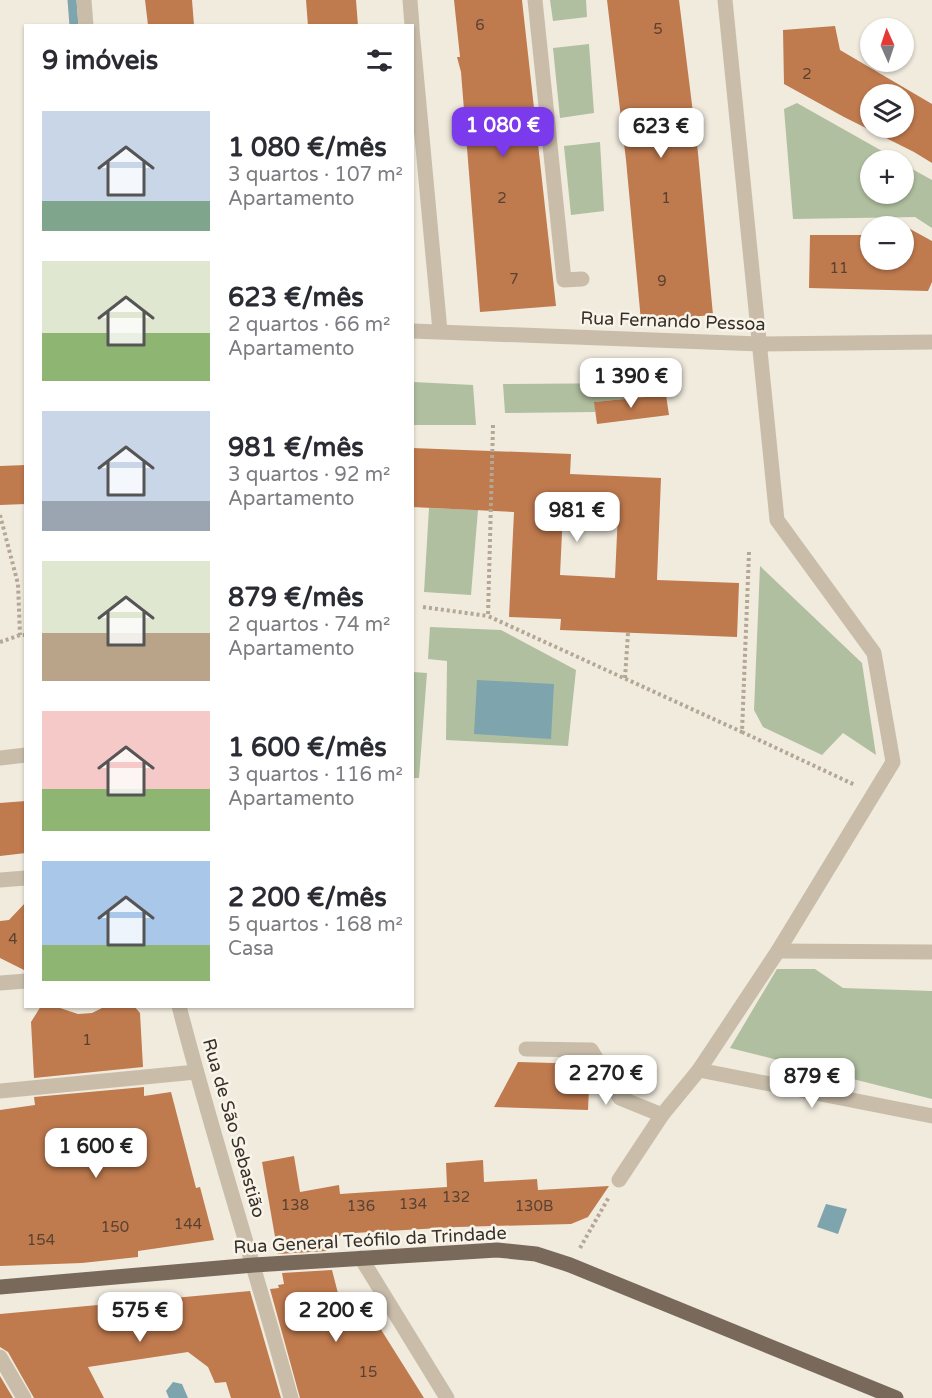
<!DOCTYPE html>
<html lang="pt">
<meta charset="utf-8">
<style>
body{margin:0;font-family:"Varela Round",sans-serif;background:#f7f7f7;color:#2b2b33;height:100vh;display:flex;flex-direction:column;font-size:22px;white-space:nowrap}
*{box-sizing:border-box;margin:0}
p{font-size:20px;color:#7c7c81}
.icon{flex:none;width:33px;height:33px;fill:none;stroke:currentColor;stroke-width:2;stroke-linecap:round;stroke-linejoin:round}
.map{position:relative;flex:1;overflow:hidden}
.details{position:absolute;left:24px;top:24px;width:390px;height:984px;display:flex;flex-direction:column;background:#fff;border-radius:0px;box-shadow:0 2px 4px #0004}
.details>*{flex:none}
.needle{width:39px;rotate:357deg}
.buttons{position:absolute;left:860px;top:18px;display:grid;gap:12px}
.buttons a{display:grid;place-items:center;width:54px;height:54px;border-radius:50%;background:#fff;box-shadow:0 2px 4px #0004;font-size:30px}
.price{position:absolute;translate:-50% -51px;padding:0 14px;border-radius:12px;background:#fff;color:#222;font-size:20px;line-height:39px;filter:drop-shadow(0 2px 3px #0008)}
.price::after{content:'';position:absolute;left:50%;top:36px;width:18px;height:14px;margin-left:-9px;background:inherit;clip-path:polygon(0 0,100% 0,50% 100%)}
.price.selected{background:#7c3aed;color:#fff}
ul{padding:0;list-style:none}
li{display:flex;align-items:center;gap:18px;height:150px;padding:0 18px}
li span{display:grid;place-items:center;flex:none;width:168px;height:120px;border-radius:0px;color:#555}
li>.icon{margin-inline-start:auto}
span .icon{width:72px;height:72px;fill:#fffc;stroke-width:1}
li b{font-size:26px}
h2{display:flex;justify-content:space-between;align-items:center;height:72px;padding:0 18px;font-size:26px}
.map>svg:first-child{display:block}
.green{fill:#b0bf9f}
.water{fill:#7ea4ad}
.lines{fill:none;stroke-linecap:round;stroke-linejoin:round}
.stream{stroke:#7ea4ad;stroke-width:9}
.building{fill:#bf7a4e;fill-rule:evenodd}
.path{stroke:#b4a795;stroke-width:4;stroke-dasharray:3 3;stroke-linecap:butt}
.minor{stroke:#c9bdaa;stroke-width:15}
.major{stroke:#78695b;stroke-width:15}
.labels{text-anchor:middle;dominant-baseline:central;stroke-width:5;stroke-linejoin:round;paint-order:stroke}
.number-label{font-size:15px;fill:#594232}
.street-label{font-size:18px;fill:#373029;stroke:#f9f4ea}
</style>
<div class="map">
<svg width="932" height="1398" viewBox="0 0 932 1398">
<rect width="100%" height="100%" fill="#f1ebde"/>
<!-- green -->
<g class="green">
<polygon points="550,0 586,0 587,17 553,21"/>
<polygon points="589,44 594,113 560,118 553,48"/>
<polygon points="797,103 898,160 870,160 870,194 903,194 903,164 932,180 932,228 915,217 793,219 784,109"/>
<polygon points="600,142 604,211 571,215 564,146"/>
<polygon points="413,382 473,385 476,425 413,425"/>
<polygon points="640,383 644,397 595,402 595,412 505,413 503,384"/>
<polygon points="429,508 478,510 471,595 424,592"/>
<polygon points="760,566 862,663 876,755 843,733 822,755 763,727 754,710"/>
<polygon points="430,627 501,630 576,670 568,746 446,740 447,661 428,659"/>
<polygon points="413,672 427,673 419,778 413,778"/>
<polygon points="777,969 815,969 843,988 932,991 932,1099 730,1048"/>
</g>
<!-- water -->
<g class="water">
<polygon points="477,680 554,684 551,739 474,734"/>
<polygon points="826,1204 847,1209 838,1234 817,1227"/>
<polygon points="173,1382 182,1384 188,1398 169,1398 166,1391"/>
</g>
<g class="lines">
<!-- stream -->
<polyline class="stream" points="72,0 74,26"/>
</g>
<!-- building -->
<g class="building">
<polygon points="145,0 192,0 194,25 148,25"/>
<polygon points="306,0 356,0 358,26 308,26"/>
<polygon points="454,0 522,0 556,306 480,312 461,72 457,57 460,57"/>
<polygon points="607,0 679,0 698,153 713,315 641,321 626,160"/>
<path d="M835 26 840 50 932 104V163L914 152 844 117 784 84 783 30ZM870 94H903V128H870Z"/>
<polygon points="901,224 932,241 932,282 928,291 809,288 810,235 870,235 870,260 903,260 903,226 901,226"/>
<polygon points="666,395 669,415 597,424 594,402"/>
<path d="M412 448 571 454 570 474 661 478 657 580 739 583 737 637 560 630 561 619 509 617 514 512 412 507ZM563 511 618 513 615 578 560 575Z"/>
<polygon points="26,465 26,504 0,505 0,466"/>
<polygon points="26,801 26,853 0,856 0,803"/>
<polygon points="26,902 26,971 0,958 0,921 9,920"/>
<polygon points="41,1006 54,1006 78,1014 92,1013 106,1006 134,1006 140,1013 143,1067 34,1078 31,1022"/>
<polygon points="518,1062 588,1064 590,1066 588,1110 494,1107"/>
<polygon points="144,1087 144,1096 171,1092 196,1188 200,1187 214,1240 138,1251 138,1257 82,1263 0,1266 0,1110 35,1105 34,1097"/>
<polygon points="294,1156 300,1192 339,1185 340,1194 447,1187 446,1163 483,1160 484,1182 537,1179 538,1190 609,1186 588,1217 571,1224 457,1227 354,1233 324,1239 327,1251 278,1254 262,1162"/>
<polygon points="332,1270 341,1305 366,1301 380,1328 424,1398 300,1398 270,1289 279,1288 278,1285 284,1284 282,1273"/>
<polygon points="250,1291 281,1398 231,1398 226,1382 215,1383 208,1367 188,1352 88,1367 104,1398 34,1398 8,1352 0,1347 0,1314"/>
<polygon points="0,1376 13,1398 0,1398"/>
</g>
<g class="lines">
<!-- path -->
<g class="path">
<polyline points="493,425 488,616 742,732"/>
<polyline points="0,515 18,584 20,635"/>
<polyline points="749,552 742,732 855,785"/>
<polyline points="423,607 488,616"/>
<polyline points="0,642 20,635 26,635"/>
<polyline points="625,678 628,633"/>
<polyline points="580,1248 609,1197"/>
</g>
<!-- minor -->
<g class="minor">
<polyline points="84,0 86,26"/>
<polyline points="410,0 412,26"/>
<polyline points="535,0 564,280 582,279"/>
<polyline points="412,29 440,331"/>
<polyline points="412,331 760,344 932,342"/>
<polyline points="0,758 26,755"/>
<polyline points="0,880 26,878"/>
<polyline points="778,951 932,952"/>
<polyline points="0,983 26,981"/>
<path d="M179 1006C213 1138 255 1267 291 1398"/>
<polyline points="526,1049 591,1050 620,1098 662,1115"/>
<polyline points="699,1070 932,1116"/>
<polyline points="0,1091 196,1072"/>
<polyline points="619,1180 662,1115 699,1070 778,951 893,762 874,653 777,520 725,0"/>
<polyline points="361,1258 447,1398"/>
<polyline points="0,1357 24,1398"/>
</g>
<!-- major -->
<polyline class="major" points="0,1287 254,1265 497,1250 536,1254 570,1265 896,1398"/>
</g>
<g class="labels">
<!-- number labels -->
<g class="number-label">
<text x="480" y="25">6</text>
<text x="658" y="29">5</text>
<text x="807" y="74">2</text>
<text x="502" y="198">2</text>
<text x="666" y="198">1</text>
<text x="839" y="268">11</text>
<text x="514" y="279">7</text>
<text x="662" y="281">9</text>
<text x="13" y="939">4</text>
<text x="87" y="1040">1</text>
<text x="456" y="1197">132</text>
<text x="413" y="1204">134</text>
<text x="295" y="1205">138</text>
<text x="361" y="1206">136</text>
<text x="534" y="1206">130B</text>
<text x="188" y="1224">144</text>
<text x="115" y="1227">150</text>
<text x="41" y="1240">154</text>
<text x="368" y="1372">15</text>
</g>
<!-- street labels -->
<g class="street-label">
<text transform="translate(673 321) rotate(2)">Rua Fernando Pessoa</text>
<text transform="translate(234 1128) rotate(74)">Rua de São Sebastião</text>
<text transform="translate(370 1240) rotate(-3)">Rua General Teófilo da Trindade</text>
</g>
</g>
</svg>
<div class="buttons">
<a><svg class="needle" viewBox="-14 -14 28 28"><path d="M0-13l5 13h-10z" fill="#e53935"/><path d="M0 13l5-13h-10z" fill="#7c7c81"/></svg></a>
<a><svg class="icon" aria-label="layers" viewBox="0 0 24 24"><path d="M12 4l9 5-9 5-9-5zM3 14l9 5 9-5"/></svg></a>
<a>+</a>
<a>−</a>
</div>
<b class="price selected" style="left:503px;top:158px">1 080 €</b>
<b class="price" style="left:661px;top:159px">623 €</b>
<b class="price" style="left:631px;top:409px">1 390 €</b>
<b class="price" style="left:577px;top:543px">981 €</b>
<b class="price" style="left:606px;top:1106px">2 270 €</b>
<b class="price" style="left:812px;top:1109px">879 €</b>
<b class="price" style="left:96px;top:1179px">1 600 €</b>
<b class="price" style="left:140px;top:1343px">575 €</b>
<b class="price" style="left:336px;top:1343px">2 200 €</b>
<section class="details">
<h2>9 imóveis<svg class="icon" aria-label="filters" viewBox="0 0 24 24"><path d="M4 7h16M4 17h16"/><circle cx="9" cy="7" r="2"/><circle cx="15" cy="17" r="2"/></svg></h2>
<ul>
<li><span style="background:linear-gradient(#c9d6e8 75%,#7fa58c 0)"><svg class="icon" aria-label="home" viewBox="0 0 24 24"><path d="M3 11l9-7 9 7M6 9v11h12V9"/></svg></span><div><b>1 080 €/mês</b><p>3 quartos · 107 m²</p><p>Apartamento</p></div></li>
<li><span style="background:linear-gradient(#dfe7d0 60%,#8fb573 0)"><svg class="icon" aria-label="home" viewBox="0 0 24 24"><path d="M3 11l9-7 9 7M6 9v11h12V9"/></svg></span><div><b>623 €/mês</b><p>2 quartos · 66 m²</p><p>Apartamento</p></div></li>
<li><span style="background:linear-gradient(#c9d6e8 75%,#9aa5b1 0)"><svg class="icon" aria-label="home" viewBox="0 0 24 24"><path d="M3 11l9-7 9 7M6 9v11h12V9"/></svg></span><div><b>981 €/mês</b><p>3 quartos · 92 m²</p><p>Apartamento</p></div></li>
<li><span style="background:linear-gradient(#dfe7d0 60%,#b9a48a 0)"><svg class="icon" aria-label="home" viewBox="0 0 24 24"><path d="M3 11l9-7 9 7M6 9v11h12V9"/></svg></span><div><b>879 €/mês</b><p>2 quartos · 74 m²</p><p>Apartamento</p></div></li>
<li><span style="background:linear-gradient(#f6c9c9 65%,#8fb573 0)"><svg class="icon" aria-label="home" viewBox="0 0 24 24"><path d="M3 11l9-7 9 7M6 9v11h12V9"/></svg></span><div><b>1 600 €/mês</b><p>3 quartos · 116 m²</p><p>Apartamento</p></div></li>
<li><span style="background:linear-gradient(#a9c7e8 70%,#8fb573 0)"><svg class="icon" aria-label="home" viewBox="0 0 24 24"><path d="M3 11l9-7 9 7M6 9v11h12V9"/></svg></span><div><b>2 200 €/mês</b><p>5 quartos · 168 m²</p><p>Casa</p></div></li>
</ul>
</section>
</div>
